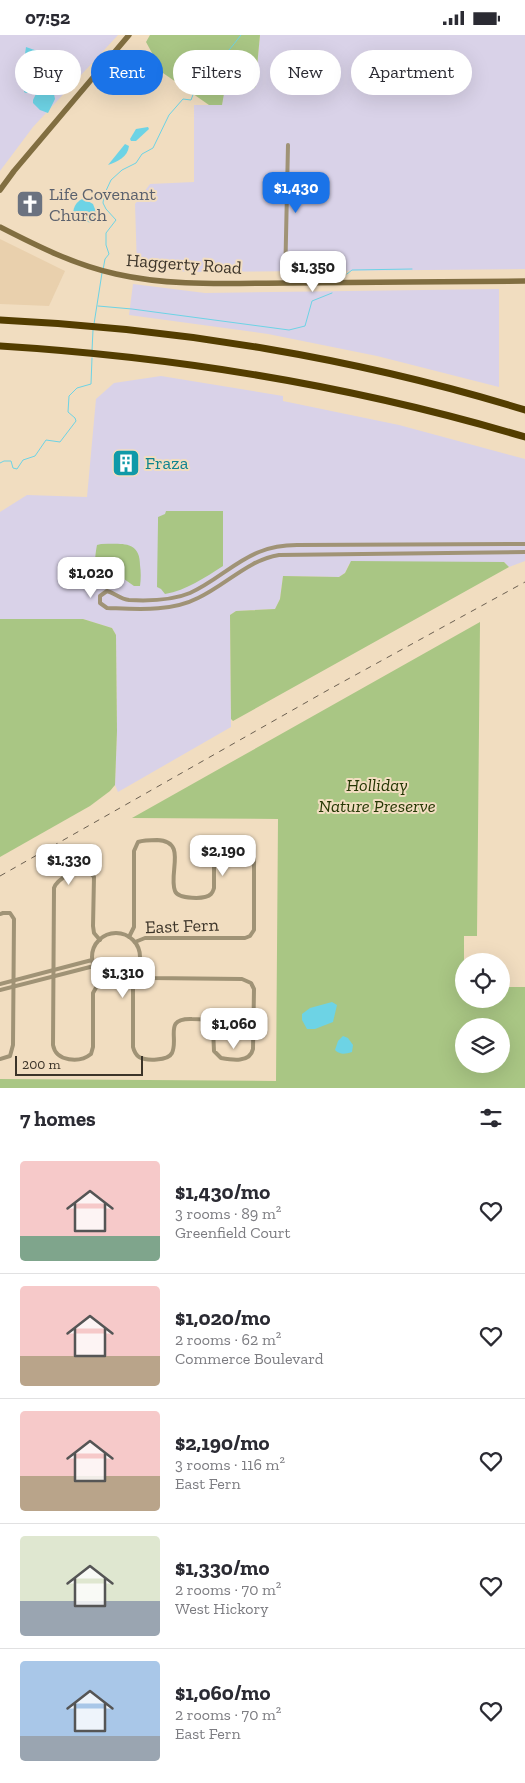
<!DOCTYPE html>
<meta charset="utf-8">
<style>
body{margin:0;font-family:"Zilla Slab",serif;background:#f2f2f3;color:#2b2b33;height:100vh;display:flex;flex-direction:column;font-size:19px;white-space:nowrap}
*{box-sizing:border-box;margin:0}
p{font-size:16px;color:#7c7c81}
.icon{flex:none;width:28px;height:28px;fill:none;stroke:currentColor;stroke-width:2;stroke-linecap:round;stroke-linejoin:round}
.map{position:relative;height:1053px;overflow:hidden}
.panel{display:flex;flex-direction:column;background:#fff;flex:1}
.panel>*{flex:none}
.top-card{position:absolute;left:15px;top:15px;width:495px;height:45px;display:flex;gap:10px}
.fabs{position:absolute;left:455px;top:918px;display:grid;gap:10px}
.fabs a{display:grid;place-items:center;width:55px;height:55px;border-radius:50%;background:#fff;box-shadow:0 5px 20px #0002;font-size:25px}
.scale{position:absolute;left:15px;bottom:12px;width:128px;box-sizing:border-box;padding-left:5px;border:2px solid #3c3429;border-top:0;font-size:14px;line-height:18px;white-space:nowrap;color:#3c3429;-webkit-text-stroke:4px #f1ddc0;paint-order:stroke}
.price{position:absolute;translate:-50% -42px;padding:0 11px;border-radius:10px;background:#fff;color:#222;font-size:16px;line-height:32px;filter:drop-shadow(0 1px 2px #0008)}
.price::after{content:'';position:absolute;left:50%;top:30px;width:15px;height:11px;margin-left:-8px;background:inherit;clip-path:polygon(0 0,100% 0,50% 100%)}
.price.active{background:#1a73e8;color:#fff}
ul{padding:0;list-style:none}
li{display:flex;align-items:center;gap:15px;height:125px;padding:0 20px}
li+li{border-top:1px solid #e1e1e2}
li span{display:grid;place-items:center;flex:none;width:140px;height:100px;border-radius:5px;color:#555}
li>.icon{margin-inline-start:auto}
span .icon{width:60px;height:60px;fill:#fffc;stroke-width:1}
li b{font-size:21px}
h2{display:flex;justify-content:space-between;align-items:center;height:60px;padding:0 20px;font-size:21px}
.tag{padding:0 18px;border-radius:22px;background:#fff;box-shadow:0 5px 20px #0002;font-size:18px;line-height:45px}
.tag.active{background:#1a73e8;color:#fff}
.status{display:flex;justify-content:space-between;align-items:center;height:35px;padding:0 25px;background:#fff;direction:ltr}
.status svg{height:14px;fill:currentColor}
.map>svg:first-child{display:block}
.built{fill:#e9d0ad}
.industrial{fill:#d9d2e8}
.green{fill:#a9c684;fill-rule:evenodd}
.water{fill:#6dd3e5}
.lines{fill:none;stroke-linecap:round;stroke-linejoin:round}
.stream{stroke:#6dd3e5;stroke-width:1}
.street{stroke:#a09376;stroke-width:4}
.secondary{stroke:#816e41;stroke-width:5.5}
.highway{stroke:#533d00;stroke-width:7}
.rail{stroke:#6c6051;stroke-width:1;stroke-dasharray:6 6;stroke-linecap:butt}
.labels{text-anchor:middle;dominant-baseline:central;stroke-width:4;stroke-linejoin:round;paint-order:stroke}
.worship-label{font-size:18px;fill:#5b616d;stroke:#f1ddc0;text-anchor:start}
.street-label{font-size:18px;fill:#3c3429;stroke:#f1ddc0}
.culture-label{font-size:18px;fill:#0d838f;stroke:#f1ddc0;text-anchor:start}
.park-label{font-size:18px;font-style:italic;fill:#253704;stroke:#f1ddc0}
</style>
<div class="status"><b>07:52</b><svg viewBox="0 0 49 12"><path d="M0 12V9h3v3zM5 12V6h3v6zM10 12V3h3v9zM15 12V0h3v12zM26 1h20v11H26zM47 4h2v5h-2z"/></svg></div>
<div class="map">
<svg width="525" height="1053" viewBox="0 0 525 1053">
<rect width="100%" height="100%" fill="#f1ddc0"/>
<!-- built -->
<polygon class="built" points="0,204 65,236 49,271 0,269"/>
<!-- industrial -->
<g class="industrial">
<polygon points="0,0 118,0 33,92 0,136"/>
<polygon points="260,0 525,0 525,234 189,237 137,232 135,169 150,149 194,147 194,70 222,70 224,53 255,53"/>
<polygon points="133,249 205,258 499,254 499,352 377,321 268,299 129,280"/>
<polygon points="161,341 283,361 283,366 399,390 525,424 525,526 509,532 504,527 349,529 345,538 339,542 283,541 280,564 275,574 236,576 230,580 231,692 118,757 115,750 117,696 116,600 112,593 83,584 0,584 0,477 27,460 87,462 96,364 114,348"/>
</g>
<!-- green -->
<g class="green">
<polygon points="150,0 260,0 255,53 225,53 222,70 209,70 163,38 146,7"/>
<path d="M166 476H223V531C204 543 187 555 165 559L161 554 157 552 158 487V482L165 479Z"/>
<path d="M101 509C121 509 140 505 140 530 141 537 141 544 140 551H134L124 544 100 543C93 536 95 520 97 510Z"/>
<polygon points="351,526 504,527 509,532 233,686 231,684 230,580 236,576 275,574 280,564 283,541 339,542 345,538"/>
<polygon points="0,584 83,584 112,593 116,600 117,696 115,750 110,756 90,771 0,822"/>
<path d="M480 587 477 901H464V964H501V952H525V1053H0V1044L276 1046 278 784 132 783ZM464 991H501V1029H464Z"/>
</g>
<!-- water -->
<g class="water">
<polygon points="26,12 46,19 53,25 52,49 55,64 48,78 40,75 33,68 33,65 47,36 46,33 37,22 33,26 36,33 30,57 26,58 24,57 26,41 24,26"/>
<polygon points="148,92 149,94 136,106 131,106 130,104 136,94"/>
<path d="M125 109 129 111C128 122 117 127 108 130Z"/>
<path d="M82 164 86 165 93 169 98 182 93 188 77 185 73 181C73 173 75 168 82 164Z"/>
<polygon points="332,967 337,970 333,987 315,994 307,994 302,985 302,979 310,973"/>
<path d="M343 1001 348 1003 353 1010 352 1017C345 1019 340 1020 335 1015L338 1006Z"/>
</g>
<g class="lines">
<!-- stream -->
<g class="stream">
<path d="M103 235 105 224 109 219 106 210V198L116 185 106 174 103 168 104 160 111 145 122 135 136 128 142 119 153 113 169 80 183 64 191 65 197 49 193 39 188 32V28C195 25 200 28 208 27 224 25 232 11 241 0"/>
<polyline points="347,239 352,235 412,234"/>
<polyline points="98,271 132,274 289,295 305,291 312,266 332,258"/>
<polyline points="94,289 102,238"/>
<polyline points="92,316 93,295"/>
<polyline points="0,428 4,426 11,426 13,433 17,434 23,425 35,421 46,405 60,407 76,386 75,383 68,377 69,361 77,353 91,349 92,323"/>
</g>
<!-- street -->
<g class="street">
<polyline points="285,248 288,110"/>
<path d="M525 509 297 510C284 510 271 512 259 517 234 527 215 547 190 558 171 566 148 566 129 565 120 564 115 558 107 556L100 561V568L107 573C137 574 171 577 198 563 226 550 248 525 279 520L525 517"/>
<polyline points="0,879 3,878 10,878 14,884 13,1010 10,1021 0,1024"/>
<circle cx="116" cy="922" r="24"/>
<path d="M129 902 134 892V816L138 807C144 805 151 805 157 805 188 806 168 838 175 856 178 864 205 865 211 859 213 857 213 856 214 853V820L217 809 224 806 243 805 252 810 254 817V895L250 901 245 903H145L135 907"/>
<path d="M100 905 94 898 93 891 94 842 88 835C78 832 57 844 54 853L53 1010C56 1027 80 1028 91 1019L93 1012V958L102 942"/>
<path d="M129 944 133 949V1012C134 1016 135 1019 139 1022 146 1026 168 1026 172 1018 179 1003 163 983 192 984 199 984 205 984 211 988L213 994 214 1016 221 1023C232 1025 250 1028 253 1014L254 954 251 948 242 944 150 943 136 937"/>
<polyline points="0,949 92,925"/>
<polyline points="0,955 94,931"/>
</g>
<!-- secondary -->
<g class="secondary">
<polyline points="0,155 14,136 129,0"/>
<path d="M0 192C37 211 75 230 116 239 173 252 231 248 290 248 368 247 447 247 525 246"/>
</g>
<!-- highway -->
<g class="highway">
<path d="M0 285C175 293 357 323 525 375"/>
<path d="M0 311C178 322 354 351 525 402"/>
</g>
<!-- rail -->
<polyline class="rail" points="0,841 328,655 525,547"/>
</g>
<!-- icons -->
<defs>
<g id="church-square" transform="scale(1.4375)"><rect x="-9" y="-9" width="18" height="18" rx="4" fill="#6b7280" stroke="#f1ddc0"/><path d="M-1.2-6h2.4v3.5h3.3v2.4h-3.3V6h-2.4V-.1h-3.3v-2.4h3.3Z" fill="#fff"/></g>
<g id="building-square" transform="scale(1.4375)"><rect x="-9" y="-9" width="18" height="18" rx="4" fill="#0f9aa8" stroke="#f1ddc0"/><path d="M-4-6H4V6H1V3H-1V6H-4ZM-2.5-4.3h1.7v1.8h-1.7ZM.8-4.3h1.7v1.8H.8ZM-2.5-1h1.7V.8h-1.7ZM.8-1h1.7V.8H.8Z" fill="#fff"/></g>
</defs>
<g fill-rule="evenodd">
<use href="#church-square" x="30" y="169"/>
<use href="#building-square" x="126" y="428"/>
</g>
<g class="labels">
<!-- worship labels -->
<g class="worship-label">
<text x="49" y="159">Life Covenant<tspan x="49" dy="21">Church</tspan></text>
</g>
<!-- street labels -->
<g class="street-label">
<text transform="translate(184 229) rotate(4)">Haggerty Road</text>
<text transform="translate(182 891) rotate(-2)">East Fern</text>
</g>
<!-- culture labels -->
<g class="culture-label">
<text x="145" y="428">Fraza</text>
</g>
<!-- park labels -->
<g class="park-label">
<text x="377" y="750">Holliday<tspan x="377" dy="21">Nature Preserve</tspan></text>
</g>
</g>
</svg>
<div class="fabs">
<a><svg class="icon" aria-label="locate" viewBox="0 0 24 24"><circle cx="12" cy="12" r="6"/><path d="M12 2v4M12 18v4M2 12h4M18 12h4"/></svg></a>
<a><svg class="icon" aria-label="layers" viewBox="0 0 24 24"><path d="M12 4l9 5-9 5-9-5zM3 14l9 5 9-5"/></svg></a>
</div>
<div class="scale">200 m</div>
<b class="price active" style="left:296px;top:179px">$1,430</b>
<b class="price" style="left:313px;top:258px">$1,350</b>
<b class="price" style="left:91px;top:564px">$1,020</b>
<b class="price" style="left:223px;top:842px">$2,190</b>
<b class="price" style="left:69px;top:851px">$1,330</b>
<b class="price" style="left:123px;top:964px">$1,310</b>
<b class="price" style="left:234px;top:1015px">$1,060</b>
<div class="top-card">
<a class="tag">Buy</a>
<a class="tag active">Rent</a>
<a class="tag">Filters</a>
<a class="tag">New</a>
<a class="tag">Apartment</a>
</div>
</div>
<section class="panel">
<h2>7 homes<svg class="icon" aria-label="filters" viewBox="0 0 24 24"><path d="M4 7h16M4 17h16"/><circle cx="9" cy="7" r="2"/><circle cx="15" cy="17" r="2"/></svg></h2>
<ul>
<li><span style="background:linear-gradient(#f6c9c9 75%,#7fa58c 0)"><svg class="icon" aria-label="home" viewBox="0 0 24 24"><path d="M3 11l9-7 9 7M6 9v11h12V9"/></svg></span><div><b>$1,430/mo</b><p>3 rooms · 89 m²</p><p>Greenfield Court</p></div><svg class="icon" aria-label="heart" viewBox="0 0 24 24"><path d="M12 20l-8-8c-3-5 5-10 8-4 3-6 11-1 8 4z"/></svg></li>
<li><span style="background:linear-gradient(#f6c9c9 70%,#b9a48a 0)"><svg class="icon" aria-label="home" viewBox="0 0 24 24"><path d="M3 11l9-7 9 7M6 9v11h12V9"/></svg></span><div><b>$1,020/mo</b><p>2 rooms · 62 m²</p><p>Commerce Boulevard</p></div><svg class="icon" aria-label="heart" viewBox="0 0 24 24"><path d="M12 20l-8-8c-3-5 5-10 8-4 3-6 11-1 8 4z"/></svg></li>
<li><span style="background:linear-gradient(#f6c9c9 65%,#b9a48a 0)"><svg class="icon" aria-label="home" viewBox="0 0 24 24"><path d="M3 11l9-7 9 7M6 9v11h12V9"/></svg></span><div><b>$2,190/mo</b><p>3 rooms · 116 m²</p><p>East Fern</p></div><svg class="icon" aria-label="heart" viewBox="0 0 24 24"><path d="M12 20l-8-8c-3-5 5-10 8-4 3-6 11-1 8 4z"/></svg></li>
<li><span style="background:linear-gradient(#dfe7d0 65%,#9aa5b1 0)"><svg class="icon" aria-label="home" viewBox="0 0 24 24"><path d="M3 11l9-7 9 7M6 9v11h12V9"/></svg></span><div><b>$1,330/mo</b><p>2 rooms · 70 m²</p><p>West Hickory</p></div><svg class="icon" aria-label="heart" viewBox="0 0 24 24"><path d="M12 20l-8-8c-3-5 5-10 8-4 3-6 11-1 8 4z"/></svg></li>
<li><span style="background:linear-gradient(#a9c7e8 75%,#9aa5b1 0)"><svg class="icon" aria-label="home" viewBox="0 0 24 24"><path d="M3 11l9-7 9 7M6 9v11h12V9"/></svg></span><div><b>$1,060/mo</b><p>2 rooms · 70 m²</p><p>East Fern</p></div><svg class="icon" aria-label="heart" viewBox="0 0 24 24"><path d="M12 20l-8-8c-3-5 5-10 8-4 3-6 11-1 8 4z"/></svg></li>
</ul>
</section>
